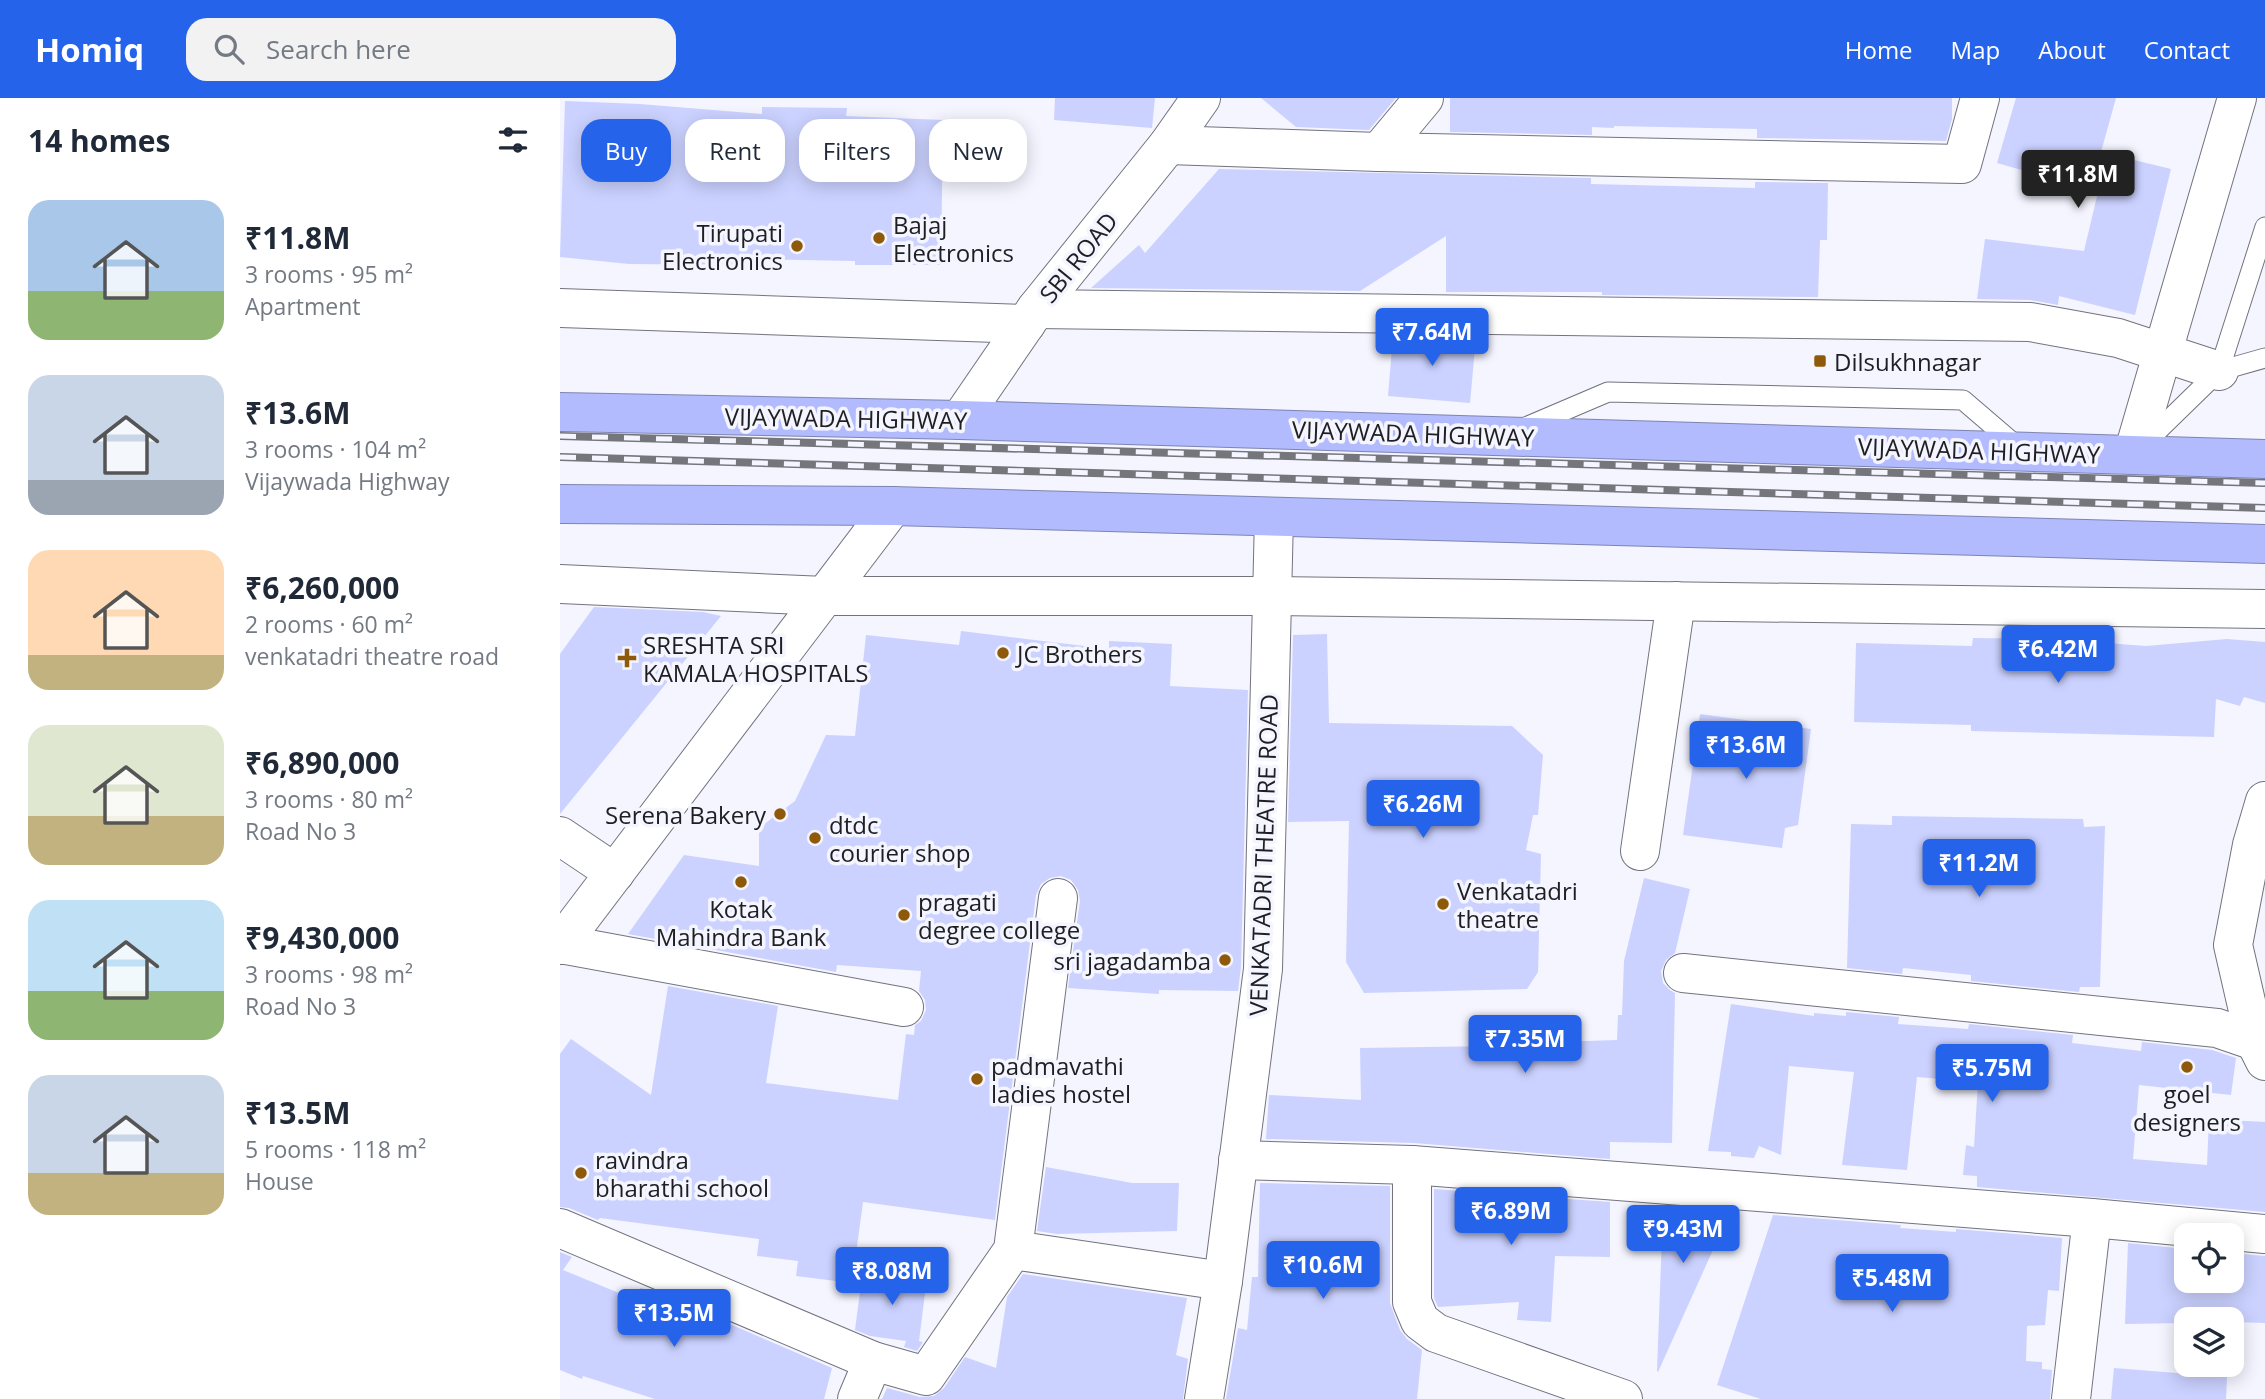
<!DOCTYPE html>
<meta charset="utf-8">
<style>
body{margin:0;font-family:"Open Sans",sans-serif;background:#f2f2f3;color:#1f2937;height:100vh;display:flex;flex-direction:column;font-size:26px;white-space:nowrap}
*{box-sizing:border-box;margin:0}
p{font-size:23px;color:#747a83}
.icon{flex:none;width:38px;height:38px;fill:none;stroke:currentColor;stroke-width:2;stroke-linecap:round;stroke-linejoin:round}
.map{position:relative;flex:1;overflow:hidden}
.panel{display:flex;flex-direction:column;background:#fff;width:560px}
.panel>*{flex:none}
.guide{position:absolute;left:21px;top:21px;width:665px;height:63px;display:flex;gap:14px}
.tools{position:absolute;left:1614px;top:1125px;display:grid;gap:14px}
.tools a{display:grid;place-items:center;width:70px;height:70px;border-radius:14px;background:#fff;box-shadow:0 4px 18px #0003;font-size:35px}
.price{position:absolute;translate:-50% -60px;padding:0 16px;border-radius:7px;background:#2563eb;color:#fff;font-size:23px;line-height:46px;filter:drop-shadow(0 2px 4px #0008)}
.price::after{content:'';position:absolute;left:50%;top:42px;width:21px;height:16px;margin-left:-10px;background:inherit;clip-path:polygon(0 0,100% 0,50% 100%)}
.price.on{background:#222;color:#fff}
ul{padding:0;list-style:none}
li{display:flex;align-items:center;gap:21px;height:175px;padding:0 28px}
li span{display:grid;place-items:center;flex:none;width:196px;height:140px;border-radius:21px;color:#555}
li>.icon{margin-inline-start:auto}
span .icon{width:84px;height:84px;fill:#fffc;stroke-width:1}
li b{font-size:30px}
h2{display:flex;justify-content:space-between;align-items:center;height:84px;padding:0 28px;font-size:30px}
.tag{padding:0 24px;border-radius:21px;background:#fff;box-shadow:0 4px 18px #0003;font-size:24px;line-height:63px}
.tag.on{background:#2563eb;color:#fff}
header{display:flex;align-items:center;gap:42px;box-sizing:border-box;height:98px;padding:0 35px;background:#2563eb;color:#fff}
header strong{font-size:33px}
nav{display:flex;gap:38px;margin-inline-start:auto;font-size:24px}
.search{width:490px;height:63px;background:#f2f2f3;display:flex;align-items:center;gap:18px;box-sizing:border-box;padding:0 24px;border-radius:21px;color:#747a83;font-size:26px}
main{display:flex;flex:1;min-height:0}
.map>svg:first-child{display:block}
.building{fill:#cbd2ff}
.lines{fill:none;stroke-linecap:round;stroke-linejoin:round}
.lane-casing{stroke:#72737d;stroke-width:21}
.street-casing{stroke:#72737d;stroke-width:40}
.secondary-casing{stroke:#72737d;stroke-width:40}
.highway-casing{stroke:#7e84b1;stroke-width:40}
.lane{stroke:#fff;stroke-width:19}
.street{stroke:#fff;stroke-width:38}
.secondary{stroke:#fff;stroke-width:38}
.highway{stroke:#b1bbfe;stroke-width:38}
.rail-casing{stroke:#75767c;stroke-width:8}
.rail{stroke:#f4f5ff;stroke-width:5;stroke-dasharray:16;stroke-linecap:butt}
.poi-dot{fill:#8e5a0a;stroke:#f4f5ff;stroke-width:2.5}
.labels{text-anchor:middle;dominant-baseline:central;stroke-width:7;stroke-linejoin:round;paint-order:stroke}
.poi-label{font-size:24px;fill:#1e1f23;stroke:#f4f5ff;text-anchor:start}
.street-label{font-size:24px;fill:#1e1f23;stroke:#f4f5ff}
</style>
<header>
<strong>Homiq</strong>
<div class="search"><svg class="icon" aria-label="search" viewBox="0 0 24 24"><circle cx="10" cy="10" r="6"/><path d="M15 15l6 6"/></svg>Search here</div>
<nav><a>Home</a><a>Map</a><a>About</a><a>Contact</a></nav>
</header>
<main>
<section class="panel">
<h2>14 homes<svg class="icon" aria-label="filters" viewBox="0 0 24 24"><path d="M4 7h16M4 17h16"/><circle cx="9" cy="7" r="2"/><circle cx="15" cy="17" r="2"/></svg></h2>
<ul>
<li><span style="background:linear-gradient(#a9c7e8 65%,#8fb573 0)"><svg class="icon" aria-label="home" viewBox="0 0 24 24"><path d="M3 11l9-7 9 7M6 9v11h12V9"/></svg></span><div><b>₹11.8M</b><p>3 rooms · 95 m²</p><p>Apartment</p></div></li>
<li><span style="background:linear-gradient(#c9d6e8 75%,#9aa5b1 0)"><svg class="icon" aria-label="home" viewBox="0 0 24 24"><path d="M3 11l9-7 9 7M6 9v11h12V9"/></svg></span><div><b>₹13.6M</b><p>3 rooms · 104 m²</p><p>Vijaywada Highway</p></div></li>
<li><span style="background:linear-gradient(#ffd9b3 75%,#c2b280 0)"><svg class="icon" aria-label="home" viewBox="0 0 24 24"><path d="M3 11l9-7 9 7M6 9v11h12V9"/></svg></span><div><b>₹6,260,000</b><p>2 rooms · 60 m²</p><p>venkatadri theatre road</p></div></li>
<li><span style="background:linear-gradient(#dfe7d0 65%,#c2b280 0)"><svg class="icon" aria-label="home" viewBox="0 0 24 24"><path d="M3 11l9-7 9 7M6 9v11h12V9"/></svg></span><div><b>₹6,890,000</b><p>3 rooms · 80 m²</p><p>Road No 3</p></div></li>
<li><span style="background:linear-gradient(#bfe0f5 65%,#8fb573 0)"><svg class="icon" aria-label="home" viewBox="0 0 24 24"><path d="M3 11l9-7 9 7M6 9v11h12V9"/></svg></span><div><b>₹9,430,000</b><p>3 rooms · 98 m²</p><p>Road No 3</p></div></li>
<li><span style="background:linear-gradient(#c9d6e8 70%,#c2b280 0)"><svg class="icon" aria-label="home" viewBox="0 0 24 24"><path d="M3 11l9-7 9 7M6 9v11h12V9"/></svg></span><div><b>₹13.5M</b><p>5 rooms · 118 m²</p><p>House</p></div></li>
</ul>
</section>
<div class="map">
<svg width="1705" height="1301" viewBox="0 0 1705 1301">
<rect width="100%" height="100%" fill="#f4f5ff"/>
<!-- building -->
<g class="building">
<polygon points="495,0 595,0 592,30 494,22"/>
<polygon points="701,0 836,0 809,32 736,29"/>
<polygon points="890,0 1392,0 1392,21 1386,43 1197,40 1197,31 1054,28 1054,30 1032,29 1032,37 890,34"/>
<polygon points="1456,0 1556,0 1541,54 1611,71 1575,217 1499,198 1498,207 1470,202 1417,201 1425,141 1524,153 1538,94 1437,65"/>
<polygon points="5,3 80,6 202,16 202,9 287,10 286,18 383,22 381,167 295,167 295,163 190,161 190,167 69,166 0,159"/>
<polygon points="659,71 1031,80 1031,86 1195,90 1195,84 1268,85 1267,142 1260,142 1258,199 1042,197 1042,194 886,194 886,138 800,193 531,190 579,147 585,155"/>
<polygon points="833,238 916,239 910,305 828,298"/>
<polygon points="34,509 143,514 161,518 0,716 0,556"/>
<polygon points="401,533 549,551 549,543 612,546 610,588 688,592 681,869 678,893 599,892 599,896 508,890 520,803 518,792 511,782 501,778 490,780 481,786 476,797 435,1122 303,1104 292,1185 236,1178 238,1163 197,1158 199,1141 40,1120 38,1122 9,1110 0,1109 0,956 11,941 91,997 108,888 218,908 206,985 338,1002 346,936 354,937 355,927 361,923 366,912 365,902 359,893 361,873 277,867 276,874 68,836 124,757 199,768 199,730 235,703 266,637 295,638 306,537 399,547"/>
<polygon points="767,536 769,625 952,628 983,657 978,717 973,717 966,752 981,756 978,874 967,891 804,895 786,864 789,723 728,724 733,537"/>
<polygon points="1413,540 1494,541 1586,548 1667,541 1705,544 1705,605 1684,599 1680,608 1656,601 1654,639 1411,633 1411,627 1294,624 1296,545 1412,548"/>
<polygon points="1140,616 1251,631 1238,727 1225,730 1222,750 1123,737"/>
<polygon points="1332,718 1523,721 1524,729 1545,728 1540,889 1520,889 1519,894 1411,883 1411,877 1343,870 1342,876 1287,870 1291,726 1332,727"/>
<polygon points="1084,780 1130,791 1115,855 1106,862 1101,873 1103,885 1110,892 1115,895 1112,1045 1050,1044 1050,1061 854,1045 706,1041 709,997 801,1002 800,950 996,947 996,944 1057,942 1058,917 1062,917 1064,863"/>
<polygon points="1171,906 1254,918 1254,915 1286,918 1286,914 1339,919 1338,926 1408,931 1409,926 1513,937 1512,945 1581,953 1582,944 1652,952 1676,960 1671,997 1579,987 1573,1061 1647,1067 1649,1021 1705,1024 1705,1114 1417,1089 1417,1078 1403,1077 1406,1047 1414,1049 1418,984 1357,979 1347,1072 1282,1067 1294,974 1229,968 1221,1057 1199,1048 1194,1060 1171,1058 1171,1054 1148,1053"/>
<polygon points="486,1069 572,1085 619,1085 617,1133 497,1136 477,1133"/>
<polygon points="700,1085 830,1088 830,1205 840,1232 847,1241 862,1252 857,1301 666,1301 678,1230 687,1232 692,1179 698,1179"/>
<polygon points="874,1091 1050,1104 1050,1159 995,1158 991,1224 957,1222 959,1204 878,1209 874,1200"/>
<polygon points="1103,1111 1170,1114 1098,1274 1097,1273"/>
<polygon points="1213,1117 1341,1127 1340,1130 1396,1134 1396,1131 1502,1140 1499,1193 1488,1192 1485,1227 1467,1228 1466,1263 1482,1264 1482,1271 1492,1272 1490,1301 1201,1301 1157,1287"/>
<polygon points="1568,1145 1626,1151 1626,1183 1671,1183 1671,1155 1705,1158 1705,1225 1671,1224 1671,1222 1626,1222 1626,1225 1565,1226"/>
<polygon points="0,1154 12,1159 3,1172 76,1202 80,1190 93,1193 272,1270 264,1301 95,1301 23,1278 22,1281 0,1272"/>
<polygon points="303,1171 367,1179 359,1243 363,1244 357,1253 344,1249 346,1243 310,1238 295,1232"/>
<polygon points="463,1176 627,1200 616,1257 628,1261 623,1301 322,1301 327,1290 360,1299 374,1298 384,1290 405,1259 436,1270 447,1199"/>
<polygon points="1554,1270 1667,1279 1666,1301 1551,1301"/>
</g>
<g class="lines">
<!-- lane casing -->
<g class="lane-casing">
<g id="lane">
<polyline points="1659,273 1705,129"/>
<polyline points="961,331 1048,294 1403,302 1459,350"/>
<polyline points="1582,348 1659,273 1705,260"/>
</g>
</g>
<!-- street casing -->
<g class="street-casing">
<g id="street">
<polyline points="608,47 819,54 1402,66 1420,0"/>
<polyline points="819,54 864,0"/>
<polyline points="0,210 466,226"/>
<polyline points="476,211 1470,224 1558,240 1659,273"/>
<polyline points="400,322 476,211 608,47 641,0"/>
<polyline points="1573,356 1677,0"/>
<polyline points="0,486 265,498 713,498 1705,511"/>
<polyline points="0,738 55,775"/>
<polyline points="1080,753 1116,503"/>
<polyline points="1,846 344,909"/>
<polyline points="0,847 333,408"/>
<polyline points="1123,875 1657,930 1695,943"/>
<polyline points="678,1062 852,1067 1532,1120 1705,1136"/>
<polyline points="852,1067 852,1204 860,1223 876,1235 1063,1301"/>
<polyline points="0,1130 313,1263 366,1278 453,1152 498,800"/>
<polyline points="453,1152 663,1183"/>
<polyline points="297,1301 313,1263"/>
<polyline points="644,1301 663,1183 703,871 714,419"/>
<polyline points="1511,1301 1532,1120"/>
</g>
</g>
<!-- secondary casing -->
<g class="secondary-casing">
<polyline id="secondary" points="1705,703 1692,747 1673,847 1695,943 1705,963"/>
</g>
<!-- highway casing -->
<g class="highway-casing">
<g id="highway">
<polyline points="0,314 400,322 1705,361"/>
<polyline points="0,406 333,408 1705,446"/>
</g>
</g>
<!-- lane -->
<use href="#lane" class="lane"/>
<!-- street -->
<use href="#street" class="street"/>
<!-- secondary -->
<use href="#secondary" class="secondary"/>
<!-- highway -->
<use href="#highway" class="highway"/>
<!-- rail casing -->
<g class="rail-casing">
<g id="rail">
<polyline points="0,338 1705,385"/>
<polyline points="0,359 1705,410"/>
</g>
</g>
<!-- rail -->
<use href="#rail" class="rail"/>
</g>
<!-- markers -->
<g class="poi-dot">
<circle cx="319" cy="140" r="7"/>
<circle cx="237" cy="148" r="7"/>
<rect x="1253" y="256" width="14" height="14" rx="3.5"/>
<circle cx="443" cy="555" r="7"/>
<path d="M63.5 549.5h7v7h7v7h-7v7h-7v-7h-7v-7h7z"/>
<circle cx="220" cy="716" r="7"/>
<circle cx="255" cy="740" r="7"/>
<circle cx="181" cy="784" r="7"/>
<circle cx="883" cy="806" r="7"/>
<circle cx="344" cy="817" r="7"/>
<circle cx="665" cy="862" r="7"/>
<circle cx="1627" cy="969" r="7"/>
<circle cx="417" cy="981" r="7"/>
<circle cx="21" cy="1075" r="7"/>
</g>
<g class="labels">
<!-- poi labels -->
<g class="poi-label">
<text x="333" y="126">Bajaj<tspan x="333" dy="28">Electronics</tspan></text>
<text x="223" y="134" text-anchor="end">Tirupati<tspan x="223" dy="28">Electronics</tspan></text>
<text x="1274" y="263">Dilsukhnagar</text>
<text x="83" y="546">SRESHTA SRI<tspan x="83" dy="28">KAMALA HOSPITALS</tspan></text>
<text x="457" y="555">JC Brothers</text>
<text x="206" y="716" text-anchor="end">Serena Bakery</text>
<text x="269" y="726">dtdc<tspan x="269" dy="28">courier shop</tspan></text>
<text x="897" y="792">Venkatadri<tspan x="897" dy="28">theatre</tspan></text>
<text x="358" y="803">pragati<tspan x="358" dy="28">degree college</tspan></text>
<text x="181" y="810" text-anchor="middle">Kotak<tspan x="181" dy="28">Mahindra Bank</tspan></text>
<text x="651" y="862" text-anchor="end">sri jagadamba</text>
<text x="431" y="967">padmavathi<tspan x="431" dy="28">ladies hostel</tspan></text>
<text x="1627" y="995" text-anchor="middle">goel<tspan x="1627" dy="28">designers</tspan></text>
<text x="35" y="1061">ravindra<tspan x="35" dy="28">bharathi school</tspan></text>
</g>
<!-- street labels -->
<g class="street-label">
<text transform="translate(518 159) rotate(-51)">SBI ROAD</text>
<text transform="translate(286 320) rotate(1)">VIJAYWADA HIGHWAY</text>
<text transform="translate(853 335) rotate(2)">VIJAYWADA HIGHWAY</text>
<text transform="translate(1419 352) rotate(2)">VIJAYWADA HIGHWAY</text>
<text transform="translate(703 757) rotate(-88)">VENKATADRI THEATRE ROAD</text>
</g>
</g>
</svg>
<div class="tools">
<a><svg class="icon" aria-label="locate" viewBox="0 0 24 24"><circle cx="12" cy="12" r="6"/><path d="M12 2v4M12 18v4M2 12h4M18 12h4"/></svg></a>
<a><svg class="icon" aria-label="layers" viewBox="0 0 24 24"><path d="M12 4l9 5-9 5-9-5zM3 14l9 5 9-5"/></svg></a>
</div>
<b class="price on" style="left:1518px;top:112px">₹11.8M</b>
<b class="price" style="left:872px;top:270px">₹7.64M</b>
<b class="price" style="left:1498px;top:587px">₹6.42M</b>
<b class="price" style="left:1186px;top:683px">₹13.6M</b>
<b class="price" style="left:863px;top:742px">₹6.26M</b>
<b class="price" style="left:1419px;top:801px">₹11.2M</b>
<b class="price" style="left:965px;top:977px">₹7.35M</b>
<b class="price" style="left:1432px;top:1006px">₹5.75M</b>
<b class="price" style="left:951px;top:1149px">₹6.89M</b>
<b class="price" style="left:1123px;top:1167px">₹9.43M</b>
<b class="price" style="left:763px;top:1203px">₹10.6M</b>
<b class="price" style="left:332px;top:1209px">₹8.08M</b>
<b class="price" style="left:1332px;top:1216px">₹5.48M</b>
<b class="price" style="left:114px;top:1251px">₹13.5M</b>
<div class="guide">
<a class="tag on">Buy</a>
<a class="tag">Rent</a>
<a class="tag">Filters</a>
<a class="tag">New</a>
</div>
</div>
</main>
